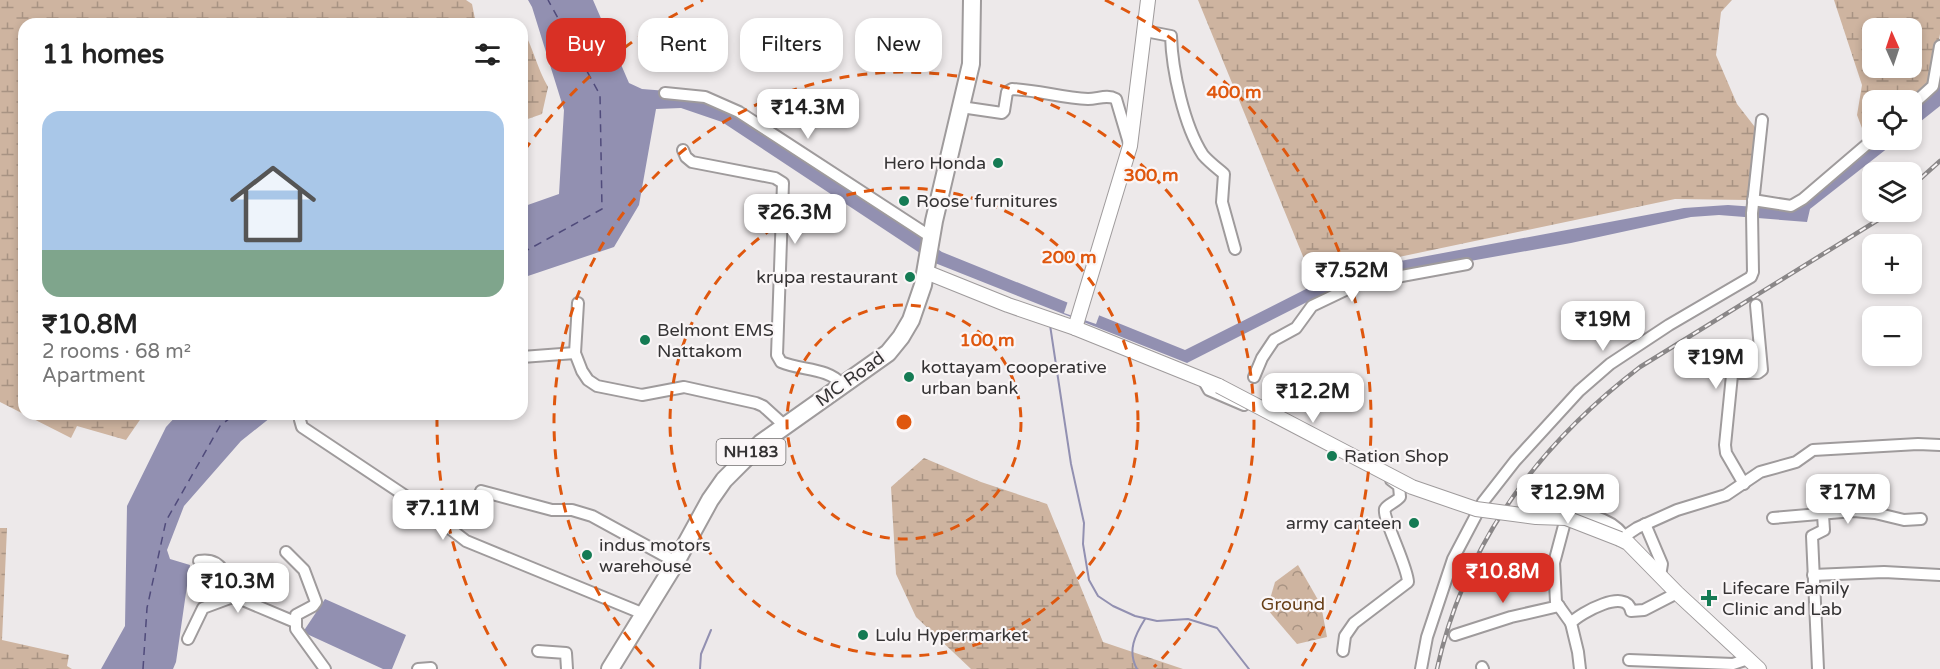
<!DOCTYPE html>
<meta charset="utf-8">
<style>
body{margin:0;font-family:"Varela Round",sans-serif;background:#f2f2f2;color:#222;height:100vh;display:flex;flex-direction:column;font-size:22px;white-space:nowrap}
*{box-sizing:border-box;margin:0}
p{font-size:20px;color:#767676}
.icon{flex:none;width:33px;height:33px;fill:none;stroke:currentColor;stroke-width:2;stroke-linecap:round;stroke-linejoin:round}
.map{position:relative;flex:1;overflow:hidden}
.details{position:absolute;left:18px;top:18px;width:510px;height:402px;display:flex;flex-direction:column;background:#fff;border-radius:18px;box-shadow:0 3px 9px #0003}
.details>*{flex:none}
.top-card{position:absolute;left:546px;top:18px;width:570px;height:54px;display:flex;gap:12px}
.needle{width:39px;rotate:357deg}
.tools{position:absolute;left:1862px;top:18px;display:grid;gap:12px}
.tools a{display:grid;place-items:center;width:60px;height:60px;border-radius:12px;background:#fff;box-shadow:0 3px 9px #0003;font-size:30px}
.price{position:absolute;translate:-50% -51px;padding:0 14px;border-radius:12px;background:#fff;color:#222;font-size:20px;line-height:39px;filter:drop-shadow(0 2px 3px #0008)}
.price::after{content:'';position:absolute;left:50%;top:36px;width:18px;height:14px;margin-left:-9px;background:inherit;clip-path:polygon(0 0,100% 0,50% 100%)}
.price.current{background:#d93025;color:#fff}
ul{padding:0;list-style:none}
li{display:grid;align-content:center;gap:12px;height:318px;padding:0 24px}
li span{display:grid;place-items:center;height:186px;border-radius:18px;color:#555}
li>.icon{margin-inline-start:auto}
span .icon{width:108px;height:108px;fill:#fffc;stroke-width:1}
li b{font-size:26px}
h2{display:flex;justify-content:space-between;align-items:center;height:72px;padding:0 24px;font-size:26px}
.pill{padding:0 21px;border-radius:18px;background:#fff;box-shadow:0 3px 9px #0003;font-size:21px;line-height:54px}
.pill.current{background:#d93025;color:#fff}
.map>svg:first-child{display:block}
.forest{fill:url(#forest-crowns)}
.wetland{fill:url(#wetland-marsh);fill-rule:evenodd}
.water{fill:#9290b1}
.pier{fill:#ede9ea}
.lines{fill:none;stroke-linecap:round;stroke-linejoin:round}
.stream{stroke:#9290b1;stroke-width:2}
.ferry{stroke:#504b7b;stroke-width:1.5;stroke-dasharray:8 6;stroke-linecap:butt}
.minor-casing{stroke:#9f9b9c;stroke-width:14}
.major-casing{stroke:#9f9b9c;stroke-width:16}
.highway-casing{stroke:#9f9b9c;stroke-width:20}
.minor{stroke:#fff;stroke-width:10}
.major{stroke:#fff;stroke-width:14}
.highway{stroke:#fff;stroke-width:16}
.rail-casing{stroke:#8a8788;stroke-width:4.5}
.rail{stroke:#faf6f7;stroke-width:2;stroke-dasharray:7;stroke-linecap:butt}
.major-bridge-casing{stroke:#9f9b9c;stroke-width:16;stroke-linecap:butt}
.major-bridge{stroke:#fff;stroke-width:14}
.ring{fill:none;stroke:#df570e;stroke-width:3;stroke-dasharray:10 8}
.poi-dot{fill:#157b54;stroke:#faf6f7;stroke-width:2}
.labels{text-anchor:middle;dominant-baseline:central;stroke-width:4.5;stroke-linejoin:round;paint-order:stroke}
.shield{fill:#faf6f7;stroke:#706e6e;stroke-width:1.5}
.shield-label{font-size:16px;font-weight:bold;fill:#353334}
.poi-label{font-size:18px;fill:#353334;stroke:#faf6f7;text-anchor:start}
.street-label{font-size:18px;fill:#353334;stroke:#faf6f7}
.park-label{font-size:18px;fill:#663e16;stroke:#faf6f7}
.centre{fill:#df570e;stroke:#faf6f7;stroke-width:3}
.ring-label{font-size:18px;text-anchor:middle;font-weight:bold;fill:#df570e;stroke:#faf6f7;stroke-width:4.5;stroke-linejoin:round;paint-order:stroke}
</style>
<div class="map">
<svg width="1940" height="669" viewBox="0 0 1940 669">
<defs>
<pattern id="forest-crowns" width="20" height="18" patternUnits="userSpaceOnUse" patternTransform="scale(1.5)"><rect width="20" height="18" fill="#ceb4a0"/><path d="M2 6a3 3 0 1 1 6 0M12 15a3 3 0 1 1 6 0" fill="none" stroke="#a89383"/></pattern>
<pattern id="wetland-marsh" width="20" height="14" patternUnits="userSpaceOnUse" patternTransform="scale(1.5)"><rect width="20" height="14" fill="#ceb4a0"/><path d="M1 5h8M5 5V1M11 12h8M15 12V8" fill="none" stroke="#a89383"/></pattern>
</defs>
<rect width="100%" height="100%" fill="#ede9ea"/>
<!-- forest -->
<polygon class="forest" points="1298,565 1321,605 1327,637 1297,644 1267,609 1275,582"/>
<!-- wetland -->
<g class="wetland">
<polygon points="0,0 466,0 472,4 476,24 24,24 24,414 144,414 126,440 77,426 71,438 0,402"/>
<polygon points="1198,0 1732,0 1721,12 1716,55 1737,104 1758,131 1749,200 1675,199 1375,262 1316,288"/>
<path d="M1834 0H1940V34L1931 85 1911 100H1872V130L1865 136 1857 115 1862 85ZM1872 28H1911V68H1872Z"/>
<path d="M522 28C533 47 537 68 548 87L542 114 522 121Z"/>
<polygon points="924,458 981,482 1047,504 1103,642 1183,669 971,669 916,617 896,574 891,487"/>
<polygon points="0,528 7,528 2,640 69,655 67,666 72,669 0,669"/>
</g>
<!-- water -->
<g class="water">
<polygon points="528,0 593,0 629,83 642,89 692,93 757,126 942,252 1185,350 1306,289 1352,270 1684,208 1728,205 1796,210 1877,140 1898,140 1810,209 1807,222 1719,215 1691,217 1571,243 1364,280 1311,300 1187,363 935,263 722,122 681,108 656,109 639,205 614,247 522,278 522,207 559,194 564,110 532,7"/>
<polygon points="1940,65 1940,106 1911,129 1911,110"/>
<polygon points="178,414 275,414 241,441 184,506 167,550 170,559 190,565 176,662 173,669 101,669 125,626 127,506 166,427"/>
<polygon points="325,599 406,635 392,669 383,669 296,629 305,629"/>
</g>
<!-- pier -->
<polygon class="pier" points="1068,301 1100,313 1096,324 1064,313"/>
<g class="lines">
<!-- stream -->
<g class="stream">
<polyline points="1050,325 1071,464 1084,523 1083,544 1089,580 1098,596 1113,606 1135,616 1157,621 1188,619 1217,628 1249,669"/>
<polyline points="700,669 701,654 711,630"/>
<path d="M1137 669C1127 651 1135 635 1145 619"/>
</g>
<!-- ferry -->
<g class="ferry">
<polyline points="522,253 602,209 600,95 548,0"/>
<polyline points="143,669 147,608 166,521 220,426 235,414"/>
</g>
<!-- minor casing -->
<g class="minor-casing">
<g id="minor">
<path d="M1145 31 1171 36C1172 70 1184 126 1203 155 1209 162 1217 168 1224 174L1222 202 1235 249"/>
<polyline points="665,93 705,97 739,112 931,237"/>
<polyline points="1911,106 1933,86 1940,46"/>
<path d="M961 107 1002 113 1004 111 1007 92 1012 89C1038 90 1062 98 1088 99 1098 99 1107 94 1116 99L1129 143"/>
<path d="M683 150 686 157 692 162 775 178 783 183 777 355 781 362C802 371 827 367 843 385"/>
<polyline points="1753,200 1791,206 1803,199 1872,140"/>
<polyline points="578,303 575,353 582,371 588,380 597,386 642,395 684,387 756,403 763,406 785,426"/>
<polyline points="522,357 575,353"/>
<polyline points="1254,377 1262,358 1274,340 1296,328 1312,306 1358,284 1467,264"/>
<polyline points="1204,381 1209,390 1244,405"/>
<polyline points="302,414 300,420 302,427 422,507 466,541 644,614"/>
<polyline points="1744,484 1726,453 1725,445 1732,375 1734,373 1758,373 1762,370 1756,305"/>
<polyline points="481,491 552,510 572,510 592,516 676,562"/>
<path d="M1524 497C1555 518 1608 504 1628 542"/>
<polyline points="1566,518 1554,563 1556,602 1571,623"/>
<polyline points="1773,518 1854,511 1875,513 1904,520 1921,519"/>
<polyline points="1645,524 1662,564 1660,576"/>
<polyline points="1625,536 1637,528 1677,510 1726,495 1760,472 1796,462 1813,450 1918,444 1940,445"/>
<polyline points="286,552 304,570 316,602 313,606 296,615 296,629 325,669"/>
<path d="M199 561C222 557 230 578 230 598"/>
<polyline points="1813,575 1884,572 1940,575"/>
<polyline points="1455,635 1511,617 1559,606"/>
<polyline points="188,639 203,608 230,598 238,598 295,622"/>
<polyline points="538,651 566,653 567,669"/>
<path d="M1343 651 1345 636 1354 623 1408 582C1408 567 1382 517 1385 509 1388 504 1396 502 1400 497L1399 486 1391 480"/>
<polyline points="1629,660 1733,664 1748,659"/>
<polyline points="1482,667 1483,669"/>
<polyline points="418,669 431,668"/>
<polyline points="1421,669 1427,637 1453,559 1483,502 1515,461 1579,391 1610,364 1669,325 1751,277 1753,272 1752,213 1762,120"/>
<path d="M1580 669 1578 652 1571 623C1580 613 1627 587 1631 611L1644 610 1677 593"/>
<polyline points="1818,669 1812,536 1824,530 1823,515"/>
</g>
</g>
<!-- major casing -->
<g class="major-casing">
<g id="major">
<polyline points="926,272 1008,305 1075,328 1219,386"/>
<polyline points="1075,328 1130,146 1148,0"/>
<polyline points="1620,539 1628,543 1677,593 1759,669"/>
</g>
</g>
<!-- highway casing -->
<g class="highway-casing">
<polyline id="highway" points="610,669 676,562 710,500 724,480 761,443 888,353 901,337 911,320 923,285 934,221 971,64 972,0"/>
</g>
<!-- minor -->
<use href="#minor" class="minor"/>
<!-- major -->
<use href="#major" class="major"/>
<!-- highway -->
<use href="#highway" class="highway"/>
<!-- rail casing -->
<g class="rail-casing">
<g id="rail">
<polyline points="1911,187 1940,161"/>
<path d="M1437 669C1465 542 1538 445 1640 367L1891 212"/>
</g>
</g>
<!-- rail -->
<use href="#rail" class="rail"/>
<!-- major-bridge casing -->
<g class="major-bridge-casing">
<polyline id="major-bridge" points="1219,386 1412,487 1476,509 1536,517 1566,518 1620,539"/>
</g>
<!-- major-bridge -->
<use href="#major-bridge" class="major-bridge"/>
</g>
<!-- distance rings -->
<g class="ring">
<circle cx="904" cy="422" r="117"/>
<circle cx="904" cy="422" r="234"/>
<path d="M654 667A350 350 0 1 1 1154 667"/>
<path d="M506 666A467 467 0 0 1 437 418M524 151A467 467 0 0 1 703 0M1105 0A467 467 0 0 1 1302 666"/>
</g>
<!-- markers -->
<g class="poi-dot">
<circle cx="998" cy="163" r="6"/>
<circle cx="904" cy="201" r="6"/>
<circle cx="910" cy="277" r="6"/>
<circle cx="645" cy="340" r="6"/>
<circle cx="909" cy="377" r="6"/>
<circle cx="1332" cy="456" r="6"/>
<circle cx="1414" cy="523" r="6"/>
<circle cx="587" cy="555" r="6"/>
<path d="M1706 589h6v6h6v6h-6v6h-6v-6h-6v-6h6z"/>
<circle cx="863" cy="635" r="6"/>
</g>
<g class="labels">
<!-- shield labels -->
<rect class="shield" x="716.5" y="439" width="69" height="26" rx="4.5"/>
<g class="shield-label">
<text x="751" y="452">NH183</text>
</g>
<!-- poi labels -->
<g class="poi-label">
<text x="986" y="163" text-anchor="end">Hero Honda</text>
<text x="916" y="201">Roose furnitures</text>
<text x="898" y="277" text-anchor="end">krupa restaurant</text>
<text x="657" y="330">Belmont EMS<tspan x="657" dy="21">Nattakom</tspan></text>
<text x="921" y="367">kottayam cooperative<tspan x="921" dy="21">urban bank</tspan></text>
<text x="1344" y="456">Ration Shop</text>
<text x="1402" y="523" text-anchor="end">army canteen</text>
<text x="599" y="545">indus motors<tspan x="599" dy="21">warehouse</tspan></text>
<text x="1722" y="588">Lifecare Family<tspan x="1722" dy="21">Clinic and Lab</tspan></text>
<text x="875" y="635">Lulu Hypermarket</text>
</g>
<!-- street labels -->
<g class="street-label">
<text transform="translate(850 379) rotate(-36)">MC Road</text>
</g>
<!-- park labels -->
<g class="park-label">
<text x="1293" y="604">Ground</text>
</g>
</g>
<circle cx="904" cy="422" r="9" class="centre"/>
<g class="ring-label">
<text x="1234" y="98">400 m</text>
<text x="1151" y="181">300 m</text>
<text x="1069" y="263">200 m</text>
<text x="987" y="346">100 m</text>
</g>
</svg>
<div class="tools">
<a><svg class="needle" viewBox="-14 -14 28 28"><path d="M0-13l5 13h-10z" fill="#e53935"/><path d="M0 13l5-13h-10z" fill="#767676"/></svg></a>
<a><svg class="icon" aria-label="locate" viewBox="0 0 24 24"><circle cx="12" cy="12" r="6"/><path d="M12 2v4M12 18v4M2 12h4M18 12h4"/></svg></a>
<a><svg class="icon" aria-label="layers" viewBox="0 0 24 24"><path d="M12 4l9 5-9 5-9-5zM3 14l9 5 9-5"/></svg></a>
<a>+</a>
<a>−</a>
</div>
<b class="price" style="left:808px;top:140px">₹14.3M</b>
<b class="price" style="left:795px;top:245px">₹26.3M</b>
<b class="price" style="left:1352px;top:303px">₹7.52M</b>
<b class="price" style="left:1603px;top:352px">₹19M</b>
<b class="price" style="left:1716px;top:390px">₹19M</b>
<b class="price" style="left:1313px;top:424px">₹12.2M</b>
<b class="price" style="left:1568px;top:525px">₹12.9M</b>
<b class="price" style="left:1848px;top:525px">₹17M</b>
<b class="price" style="left:443px;top:541px">₹7.11M</b>
<b class="price current" style="left:1503px;top:604px">₹10.8M</b>
<b class="price" style="left:238px;top:614px">₹10.3M</b>
<div class="top-card">
<a class="pill current">Buy</a>
<a class="pill">Rent</a>
<a class="pill">Filters</a>
<a class="pill">New</a>
</div>
<section class="details">
<h2>11 homes<svg class="icon" aria-label="filters" viewBox="0 0 24 24"><path d="M4 7h16M4 17h16"/><circle cx="9" cy="7" r="2"/><circle cx="15" cy="17" r="2"/></svg></h2>
<ul>
<li><span style="background:linear-gradient(#a9c7e8 75%,#7fa58c 0)"><svg class="icon" aria-label="home" viewBox="0 0 24 24"><path d="M3 11l9-7 9 7M6 9v11h12V9"/></svg></span><div><b>₹10.8M</b><p>2 rooms · 68 m²</p><p>Apartment</p></div></li>
</ul>
</section>
</div>
